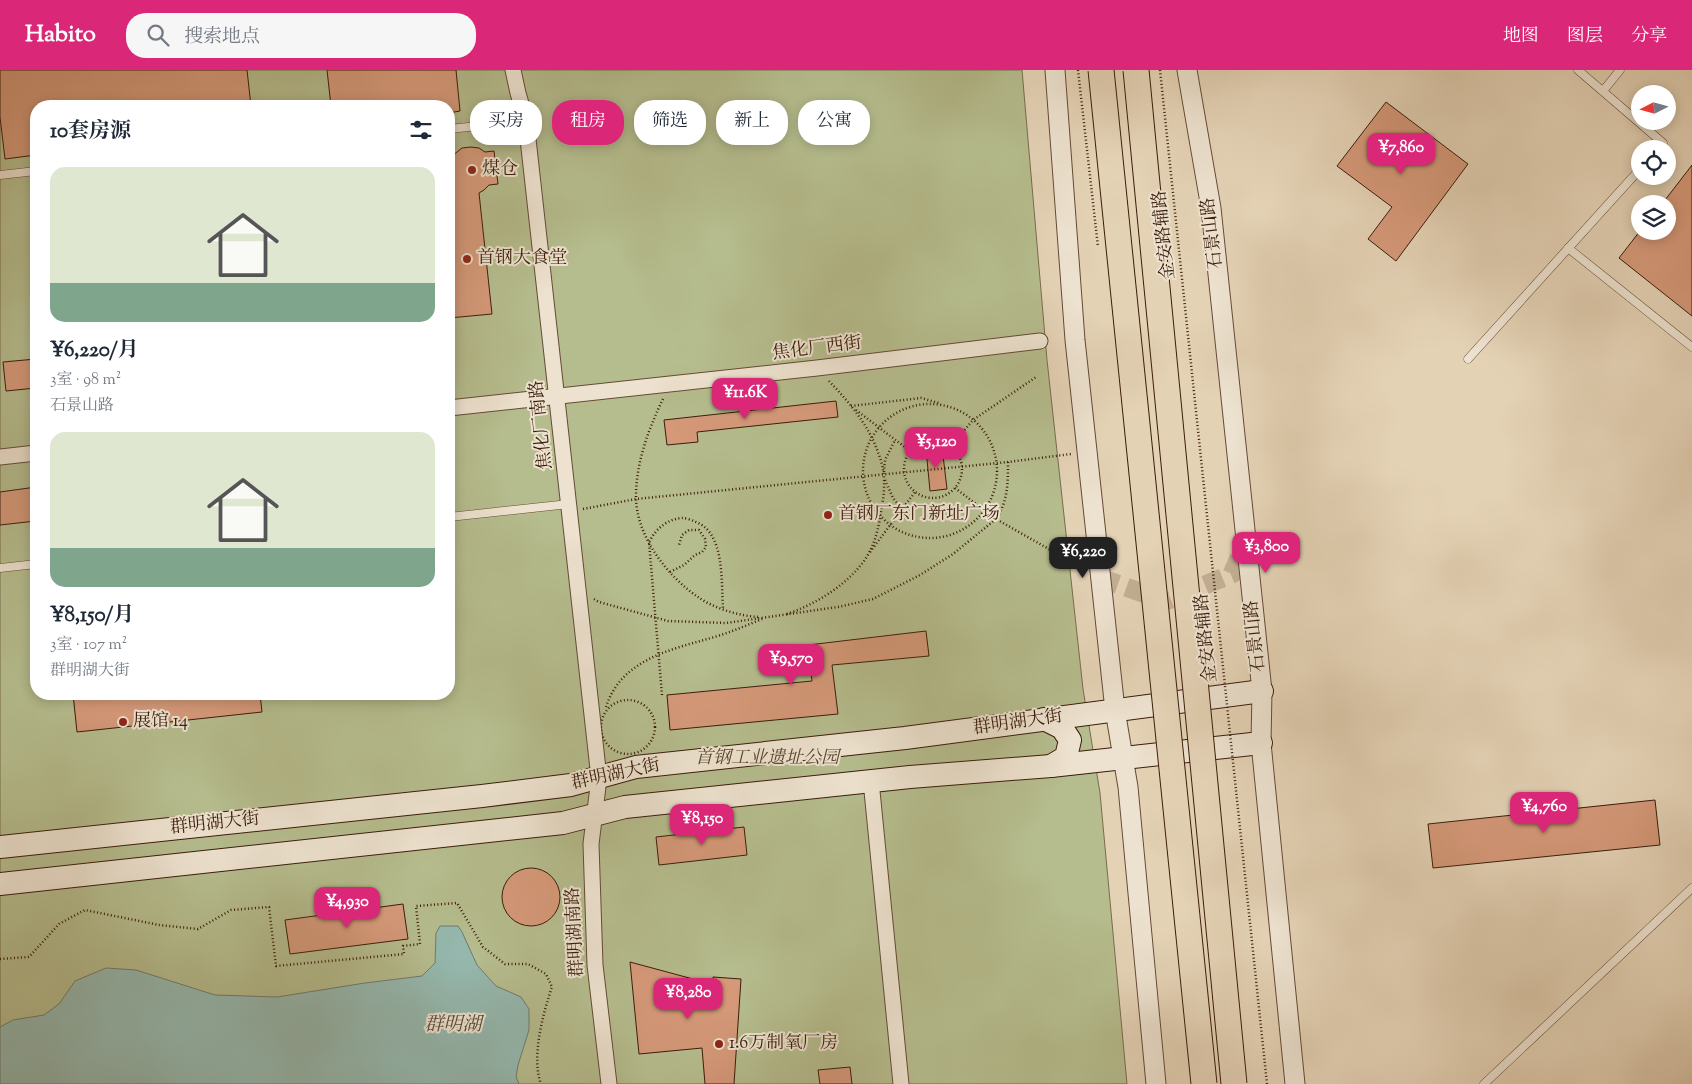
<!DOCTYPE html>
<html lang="zh">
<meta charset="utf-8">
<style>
body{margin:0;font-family:"Sorts Mill Goudy","Noto Serif SC",serif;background:#f6f6f7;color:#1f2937;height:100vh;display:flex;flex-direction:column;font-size:19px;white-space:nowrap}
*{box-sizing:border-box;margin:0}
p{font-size:16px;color:#747a83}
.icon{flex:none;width:28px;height:28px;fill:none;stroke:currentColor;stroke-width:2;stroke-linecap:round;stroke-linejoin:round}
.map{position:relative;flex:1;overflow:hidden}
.drawer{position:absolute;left:30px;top:30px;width:425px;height:600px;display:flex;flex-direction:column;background:#fff;border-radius:20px;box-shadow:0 2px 12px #0003}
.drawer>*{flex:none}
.top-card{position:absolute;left:470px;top:30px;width:475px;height:45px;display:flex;gap:10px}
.needle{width:32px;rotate:264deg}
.controls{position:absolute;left:1631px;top:15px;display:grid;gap:10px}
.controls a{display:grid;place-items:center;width:45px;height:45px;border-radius:50%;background:#fff;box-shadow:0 2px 12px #0003;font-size:25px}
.price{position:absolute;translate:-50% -42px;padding:0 11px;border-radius:10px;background:#db2777;color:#fff;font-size:16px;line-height:32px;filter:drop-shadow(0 1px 2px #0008)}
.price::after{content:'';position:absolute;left:50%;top:30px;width:15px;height:11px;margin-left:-8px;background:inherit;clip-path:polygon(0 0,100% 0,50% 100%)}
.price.active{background:#222;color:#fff}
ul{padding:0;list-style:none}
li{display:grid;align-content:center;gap:10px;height:265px;padding:0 20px}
li span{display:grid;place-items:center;height:155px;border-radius:15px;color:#555}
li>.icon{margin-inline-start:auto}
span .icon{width:90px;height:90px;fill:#fffc;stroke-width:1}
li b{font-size:21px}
h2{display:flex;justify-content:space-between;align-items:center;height:60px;padding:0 20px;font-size:21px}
.tag{padding:0 18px;border-radius:20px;background:#fff;box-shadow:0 2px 12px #0003;font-size:18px;line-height:45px}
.tag.active{background:#db2777;color:#fff}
header{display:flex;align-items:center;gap:30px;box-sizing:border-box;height:70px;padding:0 25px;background:#db2777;color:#fff}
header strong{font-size:24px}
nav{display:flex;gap:28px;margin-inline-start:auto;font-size:18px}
.search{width:350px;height:45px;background:#f6f6f7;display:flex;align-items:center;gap:12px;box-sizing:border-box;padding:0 18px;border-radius:20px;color:#747a83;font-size:19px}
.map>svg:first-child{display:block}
.green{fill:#b5bc8d;stroke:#786c4c;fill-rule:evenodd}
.water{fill:#95b8ae;stroke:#717a6d}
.building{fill:#d59979;stroke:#3b1c0b}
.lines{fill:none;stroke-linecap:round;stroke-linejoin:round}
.tertiary-tunnel{stroke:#c2ae93;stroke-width:19;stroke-dasharray:19 9;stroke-linecap:butt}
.service-casing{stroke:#654a36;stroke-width:9}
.minor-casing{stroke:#654a36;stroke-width:17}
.tertiary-casing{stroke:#654a36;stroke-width:21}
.secondary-casing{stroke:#3b1c0b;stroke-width:24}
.path{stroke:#3b1c0b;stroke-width:2.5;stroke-dasharray:1 2.5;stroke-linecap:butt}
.service{stroke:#ede2cf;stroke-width:8}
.minor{stroke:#ede2cf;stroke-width:15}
.tertiary{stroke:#ede2cf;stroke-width:19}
.secondary{stroke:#ede2cf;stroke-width:22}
.primary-bridge-casing{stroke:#3b1c0b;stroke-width:27;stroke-linecap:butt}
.path-bridge{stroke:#3b1c0b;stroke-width:2.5;stroke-dasharray:1 2.5;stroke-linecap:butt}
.primary-bridge{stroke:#e4d2b5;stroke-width:25}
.poi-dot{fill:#8f2418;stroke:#ede2cf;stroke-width:2}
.labels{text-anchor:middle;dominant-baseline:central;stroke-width:4;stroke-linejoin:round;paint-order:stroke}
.poi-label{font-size:18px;fill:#3b1c0b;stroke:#ede2cf;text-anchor:start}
.street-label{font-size:18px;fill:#3b1c0b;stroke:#ede2cf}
.park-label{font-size:18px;font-style:italic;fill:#5a442c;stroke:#ede2cf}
.water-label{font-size:19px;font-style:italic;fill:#564b3c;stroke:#ede2cf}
</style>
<header>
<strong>Habito</strong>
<div class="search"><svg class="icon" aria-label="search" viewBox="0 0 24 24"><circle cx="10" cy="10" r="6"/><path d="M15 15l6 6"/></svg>搜索地点</div>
<nav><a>地图</a><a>图层</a><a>分享</a></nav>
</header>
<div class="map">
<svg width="1692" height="1014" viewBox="0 0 1692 1014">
<rect width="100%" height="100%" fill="#e4d2b5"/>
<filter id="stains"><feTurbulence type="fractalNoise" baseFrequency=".004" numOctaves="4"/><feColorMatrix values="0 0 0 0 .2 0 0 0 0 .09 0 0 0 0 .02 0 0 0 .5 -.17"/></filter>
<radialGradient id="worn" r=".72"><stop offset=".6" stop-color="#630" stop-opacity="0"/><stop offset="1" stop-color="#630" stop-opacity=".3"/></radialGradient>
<!-- green -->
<path class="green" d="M0 0H1022L1047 290 1083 619 1100 723 1127 1014H0ZM36 36H449V624H36Z"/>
<!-- water -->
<polygon class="water" points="440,856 458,856 462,862 477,895 496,916 521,927 529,939 529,960 518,995 516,1007 519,1014 0,1014 0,957 13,950 44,945 59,934 75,911 106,898 136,900 215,925 277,927 365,913 422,906 435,893 436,863"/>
<!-- building -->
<g class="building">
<polygon points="0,0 247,0 251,36 36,36 36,85 5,89 0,47"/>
<polygon points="327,0 456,0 460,41 449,43 449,36 331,36"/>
<polygon points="1386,32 1468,94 1396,191 1368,169 1392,137 1337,96"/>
<polygon points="471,77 479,78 485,82 494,81 498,114 489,115 484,120 479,123 492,244 449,248 449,86 452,86 462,78"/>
<polygon points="1692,95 1692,246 1619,188 1640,161 1668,161 1668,134 1662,134"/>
<polygon points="36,289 36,318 6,321 3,292"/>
<polygon points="836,331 838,347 697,362 698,372 667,375 664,350"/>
<polygon points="942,377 947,419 930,421 926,379"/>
<polygon points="36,417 36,451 0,455 0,422"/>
<polygon points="926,561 929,586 832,595 838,644 670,660 667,625 812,611 808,575"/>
<polygon points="73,624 260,624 262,642 77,662"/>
<polygon points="1655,730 1660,775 1433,798 1428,754"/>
<polygon points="744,757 747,785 659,795 656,767"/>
<circle cx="531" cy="827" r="29"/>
<polygon points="403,834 408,869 290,884 285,850"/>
<polygon points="630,892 693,909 666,939 713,933 713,907 741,909 734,1014 705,1014 702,978 639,984"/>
<polygon points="850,997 852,1014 820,1014 818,1000"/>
</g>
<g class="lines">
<!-- tertiary-tunnel -->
<polyline class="tertiary-tunnel" points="1100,508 1166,531 1232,504 1246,471"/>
<!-- service casing -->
<g class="service-casing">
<g id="service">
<polyline points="1578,0 1663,73 1658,79"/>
<polyline points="1603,21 1620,0"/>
<polyline points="449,59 526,51"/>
<polyline points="0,105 36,101"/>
<polyline points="1568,178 1692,277"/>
<polyline points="1468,289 1640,99"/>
<polyline points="449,447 569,434"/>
<polyline points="0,498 36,494"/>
<polyline points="1484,1014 1692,818"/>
</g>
</g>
<!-- minor casing -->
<g class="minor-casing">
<g id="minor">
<polyline points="513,0 518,23 526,51 599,708 591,774 595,895 609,1014"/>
<polyline points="449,338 817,298 1040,271"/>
<polyline points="0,387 36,383"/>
<polyline points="871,711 901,1014"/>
</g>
</g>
<!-- tertiary casing -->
<g class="tertiary-casing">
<g id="tertiary">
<polyline points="1055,0 1075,270 1115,640 1128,717 1156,1014"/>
<polyline points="1187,0 1211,138 1262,621 1261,673 1295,1014"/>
</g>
</g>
<!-- secondary casing -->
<g class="secondary-casing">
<g id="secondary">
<polyline points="1044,649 1062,658 1070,670 1066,687 1051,696"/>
<polyline points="0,777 482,726 571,715 636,697 905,668 1262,621"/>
<polyline points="0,814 563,753 625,737 910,707 1051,696 1261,673"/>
</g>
</g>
<!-- path -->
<g class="path">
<path d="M663 329C648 360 636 393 636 427 636 466 668 507 698 527 715 539 740 546 759 547"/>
<circle cx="930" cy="401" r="67"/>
<polyline points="851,336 921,328 939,333"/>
<polyline points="856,340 910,381"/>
<circle cx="933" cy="399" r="29"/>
<polyline points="951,376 973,350 1036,307"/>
<polyline points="884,402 885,390 895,370"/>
<polyline points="885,410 893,428 902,439"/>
<polyline points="955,418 996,449 1084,499"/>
<polyline points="583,439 636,429 1008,392 1071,384"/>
<polyline points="870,482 915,422"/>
<polyline points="670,502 684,495 695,485 702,482 706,477 705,469 699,460 689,460 682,465 679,475"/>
<path d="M594 529 599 532 668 551 726 553 838 537 873 529 920 505 953 484 996 449C1008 432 1008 412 1008 392"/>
<path d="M787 544C816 534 849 514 866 488 875 474 879 457 881 441 885 422 886 403 879 385 869 355 849 332 828 310"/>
<path d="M662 625 649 472C656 459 667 449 682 448 686 448 692 450 696 452 725 463 721 511 723 538"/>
<circle cx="628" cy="657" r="27"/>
<path d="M606 637C621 590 669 580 711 568 729 563 745 556 762 549"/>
<path d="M0 889 29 887 59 854 85 840 159 855 198 859 231 840 269 837 276 896 404 884 403 876 420 874 416 836 457 833 483 877 505 894H528L546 904 552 917C543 943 531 988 541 1014"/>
</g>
<!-- service -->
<use href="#service" class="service"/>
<!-- minor -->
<use href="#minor" class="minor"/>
<!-- tertiary -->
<use href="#tertiary" class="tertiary"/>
<!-- secondary -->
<use href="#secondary" class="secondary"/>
<!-- primary-bridge casing -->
<g class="primary-bridge-casing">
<g id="primary-bridge">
<polyline points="1101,0 1204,1014"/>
<polyline points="1136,0 1234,1014"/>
</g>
</g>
<!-- path-bridge -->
<g class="path-bridge">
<polyline points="1078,0 1098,177"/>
<polyline points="1160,0 1267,1014"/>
</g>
<!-- primary-bridge -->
<use href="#primary-bridge" class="primary-bridge"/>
</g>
<!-- markers -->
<g class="poi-dot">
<circle cx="472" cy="100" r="5"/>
<circle cx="467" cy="189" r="5"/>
<circle cx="828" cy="445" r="5"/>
<circle cx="123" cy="652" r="5"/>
<circle cx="719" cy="974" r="5"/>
</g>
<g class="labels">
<!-- poi labels -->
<g class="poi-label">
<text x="482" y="100">煤仓</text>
<text x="477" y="189">首钢大食堂</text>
<text x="838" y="445">首钢厂东门新址广场</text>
<text x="133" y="652">展馆 14</text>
<text x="729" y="974">1.6万制氧厂房</text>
</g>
<!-- street labels -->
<g class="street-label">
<text transform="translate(1213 163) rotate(-97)">石景山路</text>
<text transform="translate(1165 165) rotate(-96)">金安路辅路</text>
<text transform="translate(817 279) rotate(-7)">焦化厂西街</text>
<text transform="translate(542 355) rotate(-96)">焦化厂南路</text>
<text transform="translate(1256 566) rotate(-96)">石景山路</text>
<text transform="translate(1207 568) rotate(-96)">金安路辅路</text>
<text transform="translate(1018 653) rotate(-8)">群明湖大街</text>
<text transform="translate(616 705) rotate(-12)">群明湖大街</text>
<text transform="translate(215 754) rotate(-6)">群明湖大街</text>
<text transform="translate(576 862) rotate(-93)">群明湖南路</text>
</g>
<!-- park labels -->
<g class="park-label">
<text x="767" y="689">首钢工业遗址公园</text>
</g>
<!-- water labels -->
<g class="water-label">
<text x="453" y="955">群明湖</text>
</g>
</g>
<rect width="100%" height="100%" filter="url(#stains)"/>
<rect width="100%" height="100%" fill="url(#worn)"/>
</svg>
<div class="controls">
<a><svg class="needle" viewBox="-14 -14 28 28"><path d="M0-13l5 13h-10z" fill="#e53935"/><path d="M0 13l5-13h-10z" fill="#747a83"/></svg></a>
<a><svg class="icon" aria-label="locate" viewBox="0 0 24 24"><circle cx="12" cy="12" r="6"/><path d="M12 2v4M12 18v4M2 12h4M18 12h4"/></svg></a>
<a><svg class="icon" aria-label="layers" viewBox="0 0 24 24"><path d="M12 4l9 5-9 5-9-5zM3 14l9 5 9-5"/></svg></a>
</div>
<b class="price" style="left:1401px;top:105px">¥7,860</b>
<b class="price" style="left:745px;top:350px">¥11.6K</b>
<b class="price" style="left:936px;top:399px">¥5,120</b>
<b class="price" style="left:1266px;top:504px">¥3,800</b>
<b class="price active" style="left:1083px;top:509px">¥6,220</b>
<b class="price" style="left:791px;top:616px">¥9,570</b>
<b class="price" style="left:1544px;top:764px">¥4,760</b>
<b class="price" style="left:702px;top:776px">¥8,150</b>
<b class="price" style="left:347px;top:859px">¥4,930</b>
<b class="price" style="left:688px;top:950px">¥8,280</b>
<div class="top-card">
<a class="tag">买房</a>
<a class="tag active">租房</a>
<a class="tag">筛选</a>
<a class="tag">新上</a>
<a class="tag">公寓</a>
</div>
<section class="drawer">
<h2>10套房源<svg class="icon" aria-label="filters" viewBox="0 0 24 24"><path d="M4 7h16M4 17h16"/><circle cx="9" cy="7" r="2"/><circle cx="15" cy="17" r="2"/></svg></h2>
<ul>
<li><span style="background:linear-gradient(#dfe7d0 75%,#7fa58c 0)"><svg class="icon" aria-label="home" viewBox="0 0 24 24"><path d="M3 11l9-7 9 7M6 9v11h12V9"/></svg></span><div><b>¥6,220/月</b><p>3室 · 98 m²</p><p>石景山路</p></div></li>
<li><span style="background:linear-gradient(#dfe7d0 75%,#7fa58c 0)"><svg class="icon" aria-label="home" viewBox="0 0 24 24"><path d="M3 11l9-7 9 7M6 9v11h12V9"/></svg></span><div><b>¥8,150/月</b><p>3室 · 107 m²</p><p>群明湖大街</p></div></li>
</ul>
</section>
</div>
